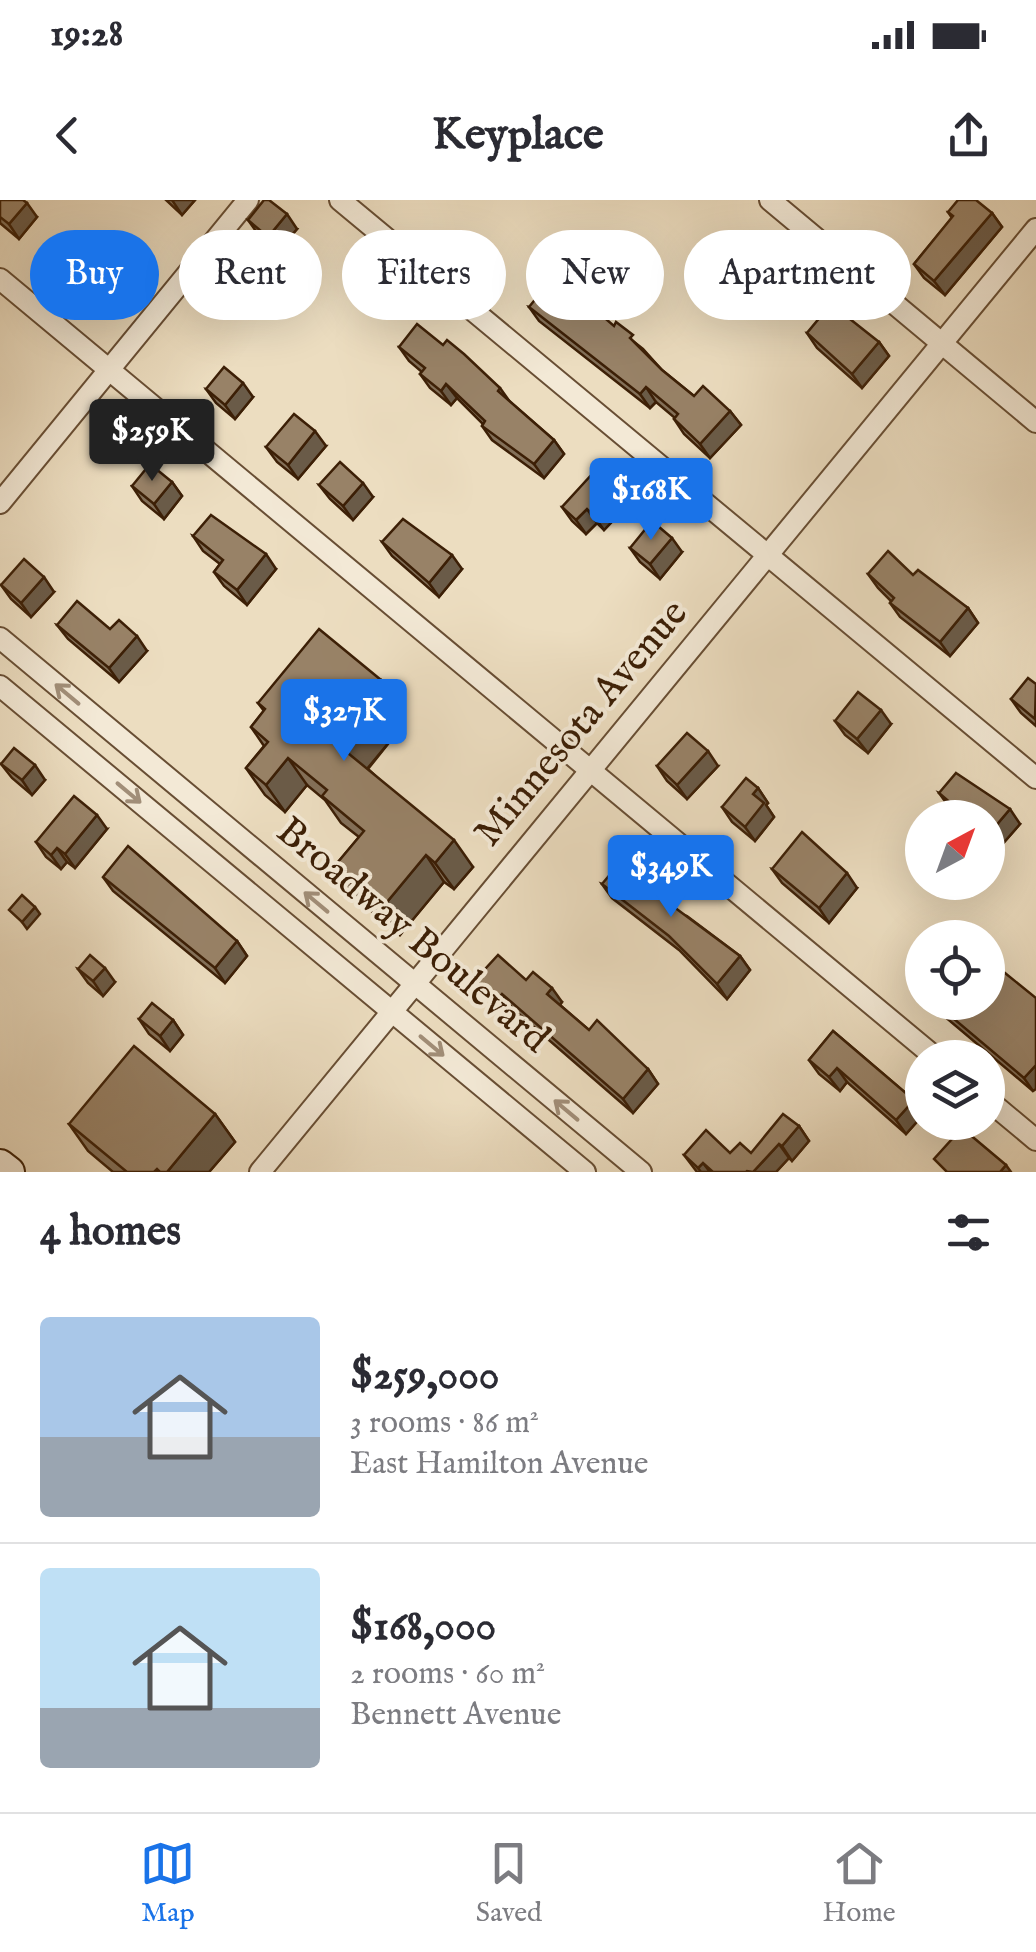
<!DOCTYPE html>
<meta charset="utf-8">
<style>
body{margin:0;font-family:"IM FELL English",serif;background:#f7f7f7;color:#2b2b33;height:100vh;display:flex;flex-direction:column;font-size:38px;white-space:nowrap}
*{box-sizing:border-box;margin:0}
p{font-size:32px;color:#7c7c81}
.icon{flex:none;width:55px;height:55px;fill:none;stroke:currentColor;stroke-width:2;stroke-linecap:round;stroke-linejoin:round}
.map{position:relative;height:972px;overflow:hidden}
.details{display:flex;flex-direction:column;background:#fff;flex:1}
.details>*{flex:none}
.guide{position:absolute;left:30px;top:30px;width:978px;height:90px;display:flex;gap:20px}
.needle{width:65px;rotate:41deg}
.fabs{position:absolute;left:905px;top:600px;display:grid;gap:20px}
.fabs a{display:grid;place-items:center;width:100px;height:100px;border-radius:50%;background:#fff;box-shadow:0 10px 40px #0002;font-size:50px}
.price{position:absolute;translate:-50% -85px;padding:0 22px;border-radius:10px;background:#1a73e8;color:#fff;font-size:32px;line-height:65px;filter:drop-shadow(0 2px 5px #0008)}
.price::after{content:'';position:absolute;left:50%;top:60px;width:30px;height:22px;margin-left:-15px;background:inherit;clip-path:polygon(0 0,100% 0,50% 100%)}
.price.on{background:#222;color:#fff}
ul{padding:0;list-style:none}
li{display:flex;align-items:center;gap:30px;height:250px;padding:0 40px}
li+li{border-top:2px solid #e1e1e2}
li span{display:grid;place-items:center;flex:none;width:280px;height:200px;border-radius:10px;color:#555}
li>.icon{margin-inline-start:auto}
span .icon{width:120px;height:120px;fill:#fffc;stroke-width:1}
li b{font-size:42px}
h2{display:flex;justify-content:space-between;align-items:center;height:120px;padding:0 40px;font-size:42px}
.tag{padding:0 35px;border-radius:45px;background:#fff;box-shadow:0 10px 40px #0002;font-size:35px;line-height:90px}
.tag.on{background:#1a73e8;color:#fff}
.status{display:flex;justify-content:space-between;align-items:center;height:70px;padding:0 50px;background:#fff;direction:ltr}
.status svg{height:28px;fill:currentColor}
header{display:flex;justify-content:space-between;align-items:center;height:130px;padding:0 40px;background:#fff;font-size:45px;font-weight:800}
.tabs{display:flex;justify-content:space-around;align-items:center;height:140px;border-top:2px solid #e1e1e2;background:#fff;font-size:28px;color:#7c7c81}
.tabs a{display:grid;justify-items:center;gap:5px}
.tabs .on{color:#1a73e8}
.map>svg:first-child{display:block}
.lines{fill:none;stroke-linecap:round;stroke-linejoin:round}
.minor-casing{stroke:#684e34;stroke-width:24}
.secondary-casing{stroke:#3c1f06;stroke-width:34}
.minor{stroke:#f3e9d6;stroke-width:20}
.secondary{stroke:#f3e9d6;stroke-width:30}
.wall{fill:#837059;stroke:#3c1f06;stroke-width:2.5}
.shaded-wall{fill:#6a5b48;stroke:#3c1f06;stroke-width:2.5}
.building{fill:#988267;stroke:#3c1f06;stroke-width:2.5}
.oneway{stroke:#a18e78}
.labels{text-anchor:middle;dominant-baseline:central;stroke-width:8;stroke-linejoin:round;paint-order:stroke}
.street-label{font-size:40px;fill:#3c1f06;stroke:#f3e9d6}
</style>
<div class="status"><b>19:28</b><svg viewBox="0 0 49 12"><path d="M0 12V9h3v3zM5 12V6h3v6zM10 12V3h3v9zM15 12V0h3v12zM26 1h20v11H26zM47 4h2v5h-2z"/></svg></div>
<header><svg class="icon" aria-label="back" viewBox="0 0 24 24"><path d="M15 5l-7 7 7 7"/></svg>Keyplace<svg class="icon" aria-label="share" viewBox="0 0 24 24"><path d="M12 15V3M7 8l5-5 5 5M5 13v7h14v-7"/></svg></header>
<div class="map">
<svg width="1036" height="972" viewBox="0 0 1036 972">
<rect width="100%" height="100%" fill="#ecddc0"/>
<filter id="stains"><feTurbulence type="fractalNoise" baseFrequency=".002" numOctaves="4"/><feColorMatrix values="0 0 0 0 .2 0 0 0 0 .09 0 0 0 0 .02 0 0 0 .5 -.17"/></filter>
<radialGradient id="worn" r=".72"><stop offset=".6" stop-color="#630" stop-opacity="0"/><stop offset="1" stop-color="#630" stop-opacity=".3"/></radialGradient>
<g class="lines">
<!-- minor casing -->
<g class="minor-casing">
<g id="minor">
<polyline points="340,0 1036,578"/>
<polyline points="770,0 1036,222"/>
<polyline points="0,79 936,858"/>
<polyline points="0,303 248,0"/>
<polyline points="0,438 641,972"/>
<polyline points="0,486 585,972"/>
<polyline points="988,900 1036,940"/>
<polyline points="260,972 1036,29"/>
</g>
</g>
<!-- secondary casing -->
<g class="secondary-casing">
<polyline id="secondary" points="0,965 9,972"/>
</g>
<!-- minor -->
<use href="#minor" class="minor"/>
<!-- secondary -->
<use href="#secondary" class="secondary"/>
</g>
<!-- wall -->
<g class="wall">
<polygon points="0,0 37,17 19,39 0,23"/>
<polygon points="166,0 195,0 182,15"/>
<polygon points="948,12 992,13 1002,27 945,95 924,78 914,64 952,18"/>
<polygon points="248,20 297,29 278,51 258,34"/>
<polygon points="529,107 614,126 643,149 662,170 694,196 730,211 741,225 710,258 684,234 674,219 675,218 656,202 650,208 539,121"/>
<polygon points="807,133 879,142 889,156 862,188 817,148"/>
<polygon points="443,145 500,188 510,202 554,240 564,254 544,278 492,240 482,226 483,224 457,198 451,205 430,188 420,174 422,172 409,161 399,147"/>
<polygon points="206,189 253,197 235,219 216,203"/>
<polygon points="326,246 298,279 277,262 266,247"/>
<polygon points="172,282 182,296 164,319 142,301 132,286"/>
<polygon points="319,285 373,297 353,320 330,299"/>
<polygon points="562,307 626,307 604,330 597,323 586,334 572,321"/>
<polygon points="193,336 276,369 247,405 224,386 214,372 220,364 203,351"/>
<polygon points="382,342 462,369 439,397 392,356"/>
<polygon points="630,348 682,352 660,379 640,362"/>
<polygon points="868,374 913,375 968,408 978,423 950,456 900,417 890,403 891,401 878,388"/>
<polygon points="1,385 54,392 31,417 11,399"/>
<polygon points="57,425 147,451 119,482 68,439"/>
<polygon points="1036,484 1036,526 1021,513 1011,499"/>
<polygon points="258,503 399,507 396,512 404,524 368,569 473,667 454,689 444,682 400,735 352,695 333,668 359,637 341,623 325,600 307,585 285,612 265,595 246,568 264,546 251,527 264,511"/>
<polygon points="835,521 891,524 868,553 845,535"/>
<polygon points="1,564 45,580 32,595 12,578"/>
<polygon points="657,566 718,566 687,599 667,581"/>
<polygon points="758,588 768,603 766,605 774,617 755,641 732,622 722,607"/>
<polygon points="939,593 1020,624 992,656 988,652 988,618 962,618 949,607"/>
<polygon points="107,629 75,668 67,662 61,669 46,657 36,642"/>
<polygon points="772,669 857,688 829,723 782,683"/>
<polygon points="103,677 237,741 247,756 225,783 113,691"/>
<polygon points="602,684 687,716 740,756 750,770 727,799 679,750 612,698"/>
<polygon points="78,769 115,782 103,796 88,783"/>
<polygon points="475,780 526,780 562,802 560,805 589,830 648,869 658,884 633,913 512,808 507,815 485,795"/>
<polygon points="929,802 988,802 1033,891 931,805"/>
<polygon points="139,819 173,820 183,835 170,851 149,834"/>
<polygon points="833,831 914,900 922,912 922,916 906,934 847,882 840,891 819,874 809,860"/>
<polygon points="215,914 235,942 209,972 113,972 88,951 69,924"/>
<polygon points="799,926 809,941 792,961 789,958 776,972 697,972 684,955 751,953"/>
</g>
<!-- shaded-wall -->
<g class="shaded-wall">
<polygon points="172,0 195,0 182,15"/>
<polygon points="27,3 37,17 19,39 9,24"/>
<polygon points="992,13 1002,27 945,95 934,81"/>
<polygon points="287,14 297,29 278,51 268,37"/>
<polygon points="879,142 889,156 862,188 852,174"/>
<polygon points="243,183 253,197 235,219 225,205"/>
<polygon points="446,184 457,198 451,205 441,191"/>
<polygon points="646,187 656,202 650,208 640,194"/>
<polygon points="730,211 741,225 710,258 700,244"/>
<polygon points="315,231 326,246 298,279 288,265"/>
<polygon points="554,240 564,254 544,278 534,264"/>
<polygon points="172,282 182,296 164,319 154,304"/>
<polygon points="363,283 373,297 353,320 343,306"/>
<polygon points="616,292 626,307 604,330 594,316"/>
<polygon points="587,309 597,323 586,334 576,320"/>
<polygon points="672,338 682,352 660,379 650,364"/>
<polygon points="266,354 276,369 247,405 237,390"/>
<polygon points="452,355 462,369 439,397 429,383"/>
<polygon points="44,377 54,392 31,417 21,403"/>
<polygon points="968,408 978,423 950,456 940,442"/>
<polygon points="137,436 147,451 119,482 109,468"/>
<polygon points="381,480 399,507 396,512 404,524 362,575 343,549 374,488"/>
<polygon points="881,510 891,524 868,553 857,539"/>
<polygon points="708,551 718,566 687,599 677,585"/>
<polygon points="288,558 307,585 285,612 266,585"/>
<polygon points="35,565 45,580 32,595 22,580"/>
<polygon points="758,588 768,603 766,605 774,617 755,641 745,627 753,594"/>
<polygon points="1010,609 1020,624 992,656 988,650 988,635"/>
<polygon points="97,615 107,629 75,668 65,654"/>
<polygon points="454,640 473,667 454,689 435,663"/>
<polygon points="57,648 67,662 61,669 51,655"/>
<polygon points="426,655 444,682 400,735 382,708"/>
<polygon points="847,673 857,688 829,723 819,708"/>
<polygon points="35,707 40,714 27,729 22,722"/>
<polygon points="237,741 247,756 225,783 215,768"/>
<polygon points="740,756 750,770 727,799 717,784"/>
<polygon points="105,768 115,782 103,796 93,781"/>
<polygon points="552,788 562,802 557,808 547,794"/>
<polygon points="502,794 512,808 507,815 497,800"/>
<polygon points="173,820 183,835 170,851 160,836"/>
<polygon points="1036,865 1036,889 1033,891 1024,878"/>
<polygon points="837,868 847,882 840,891 829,877"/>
<polygon points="648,869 658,884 633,913 623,899"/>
<polygon points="914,900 922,912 922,916 906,934 896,920"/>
<polygon points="215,914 235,942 209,972 167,972"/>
<polygon points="799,926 809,941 792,961 782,946"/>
<polygon points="779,944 789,958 776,972 753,972"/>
<polygon points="703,963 710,972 701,972 698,968"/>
<polygon points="1006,965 1011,972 1000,972"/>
</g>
<!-- building -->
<g class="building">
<polygon points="0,0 23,0 27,3 9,24 0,17"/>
<polygon points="264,0 269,0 287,14 268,37 248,20"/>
<polygon points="958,0 976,0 992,13 934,81 914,64 953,16 948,12"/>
<polygon points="555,75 614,126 616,122 633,135 630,138 662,170 694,196 703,186 730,211 700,244 674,219 678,214 646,187 640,194 529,107"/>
<polygon points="831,104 879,142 852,174 807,133"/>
<polygon points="417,124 443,145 447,140 464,154 500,188 498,191 554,240 534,264 482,226 485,221 446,184 441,191 420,174 425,168 399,147"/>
<polygon points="224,167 243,183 225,205 206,189"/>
<polygon points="294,214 315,231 288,265 266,247"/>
<polygon points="340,262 363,283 343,306 319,285"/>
<polygon points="150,264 172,282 154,304 132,286"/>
<polygon points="594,272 616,292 594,316 587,309 576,320 562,307"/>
<polygon points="211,315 266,354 237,390 214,372 223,360 193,336"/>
<polygon points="403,319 452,355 429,383 382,342"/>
<polygon points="652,321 672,338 650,364 630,348"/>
<polygon points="888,351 913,375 918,370 968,408 940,442 890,403 894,398 868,374"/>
<polygon points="24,359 44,377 21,403 1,385"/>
<polygon points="77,401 110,429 119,420 137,436 109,468 57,425"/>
<polygon points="319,429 381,480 374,488 385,498 343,549 454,640 435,663 426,655 382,708 333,668 364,631 322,596 327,590 288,558 266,585 246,568 268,542 251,527 265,509 258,503"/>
<polygon points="1028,478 1036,484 1035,519 1011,499"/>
<polygon points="858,492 881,510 857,539 835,521"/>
<polygon points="687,533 708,551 677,585 657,566"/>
<polygon points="14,548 35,565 22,580 1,564"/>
<polygon points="956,573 1010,609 988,635 988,618 965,618 966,616 939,593"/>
<polygon points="746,578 758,588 753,594 764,603 745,627 722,607"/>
<polygon points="74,596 97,615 65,654 57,648 51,655 36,642"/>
<polygon points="802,632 847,673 819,708 772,669"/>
<polygon points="128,646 237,741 215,768 103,677"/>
<polygon points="623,659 677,703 674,707 740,756 717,784 669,736 602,684"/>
<polygon points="22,695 35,707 22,722 9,710"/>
<polygon points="90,755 105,768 93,781 78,769"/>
<polygon points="498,755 526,780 533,772 552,788 547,794 589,830 597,820 648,869 623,899 502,794 497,800 475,780"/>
<polygon points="1005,773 1036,798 1036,865 1024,878 934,802 988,802 988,788 991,790"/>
<polygon points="152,803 173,820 160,836 139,819"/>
<polygon points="833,831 914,900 896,920 837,868 829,877 809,860"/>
<polygon points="134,846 215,914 167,972 160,972 157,969 154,972 127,972 69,924"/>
<polygon points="783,914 799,926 782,946 779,944 753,972 747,971 746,972 713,972 703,963 698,968 684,955 706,930 730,953 740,943 751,953"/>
<polygon points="962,928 1006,965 1000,972 947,972 934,959"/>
</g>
<!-- one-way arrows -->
<defs><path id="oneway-shaft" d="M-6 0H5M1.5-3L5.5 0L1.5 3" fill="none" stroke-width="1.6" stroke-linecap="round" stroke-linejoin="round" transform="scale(2.5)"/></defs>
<g class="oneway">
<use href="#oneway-shaft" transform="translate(67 494) rotate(-140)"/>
<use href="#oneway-shaft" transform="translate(129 593) rotate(40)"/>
<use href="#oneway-shaft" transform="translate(316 702) rotate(-140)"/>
<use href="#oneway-shaft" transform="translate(432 846) rotate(40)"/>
<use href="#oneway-shaft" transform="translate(566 910) rotate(-140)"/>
</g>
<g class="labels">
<!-- street labels -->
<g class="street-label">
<text transform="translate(582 524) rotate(-50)">Minnesota Avenue</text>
<text transform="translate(412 736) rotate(40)">Broadway Boulevard</text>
</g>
</g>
<rect width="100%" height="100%" filter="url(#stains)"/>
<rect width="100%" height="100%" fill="url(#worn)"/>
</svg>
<div class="fabs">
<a><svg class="needle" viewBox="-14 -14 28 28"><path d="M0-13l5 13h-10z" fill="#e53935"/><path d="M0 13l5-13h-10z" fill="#7c7c81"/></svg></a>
<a><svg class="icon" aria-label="locate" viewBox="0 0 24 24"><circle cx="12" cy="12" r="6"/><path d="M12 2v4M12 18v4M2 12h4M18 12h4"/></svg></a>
<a><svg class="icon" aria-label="layers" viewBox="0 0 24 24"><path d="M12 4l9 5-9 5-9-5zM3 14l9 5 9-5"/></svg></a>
</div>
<b class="price on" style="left:152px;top:284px">$259K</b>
<b class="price" style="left:651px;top:343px">$168K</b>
<b class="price" style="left:344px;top:564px">$327K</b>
<b class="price" style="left:671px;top:720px">$349K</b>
<div class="guide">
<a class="tag on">Buy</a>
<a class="tag">Rent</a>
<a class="tag">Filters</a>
<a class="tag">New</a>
<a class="tag">Apartment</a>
</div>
</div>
<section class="details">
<h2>4 homes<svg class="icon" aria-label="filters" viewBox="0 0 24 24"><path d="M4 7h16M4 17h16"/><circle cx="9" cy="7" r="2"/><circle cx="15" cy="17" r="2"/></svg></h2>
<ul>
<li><span style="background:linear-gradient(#a9c7e8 60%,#9aa5b1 0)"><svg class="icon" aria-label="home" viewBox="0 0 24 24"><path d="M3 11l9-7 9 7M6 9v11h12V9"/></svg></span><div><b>$259,000</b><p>3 rooms · 86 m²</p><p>East Hamilton Avenue</p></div></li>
<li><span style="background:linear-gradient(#bfe0f5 70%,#9aa5b1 0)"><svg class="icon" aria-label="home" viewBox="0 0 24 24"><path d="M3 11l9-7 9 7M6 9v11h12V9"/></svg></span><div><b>$168,000</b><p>2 rooms · 60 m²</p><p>Bennett Avenue</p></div></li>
</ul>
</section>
<nav class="tabs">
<a class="on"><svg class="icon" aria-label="map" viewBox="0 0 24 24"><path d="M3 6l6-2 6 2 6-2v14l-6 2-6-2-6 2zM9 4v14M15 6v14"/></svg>Map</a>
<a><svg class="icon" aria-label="saved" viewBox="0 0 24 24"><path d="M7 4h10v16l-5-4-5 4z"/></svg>Saved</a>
<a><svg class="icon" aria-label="home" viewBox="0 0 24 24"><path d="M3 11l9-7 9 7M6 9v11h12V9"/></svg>Home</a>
</nav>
